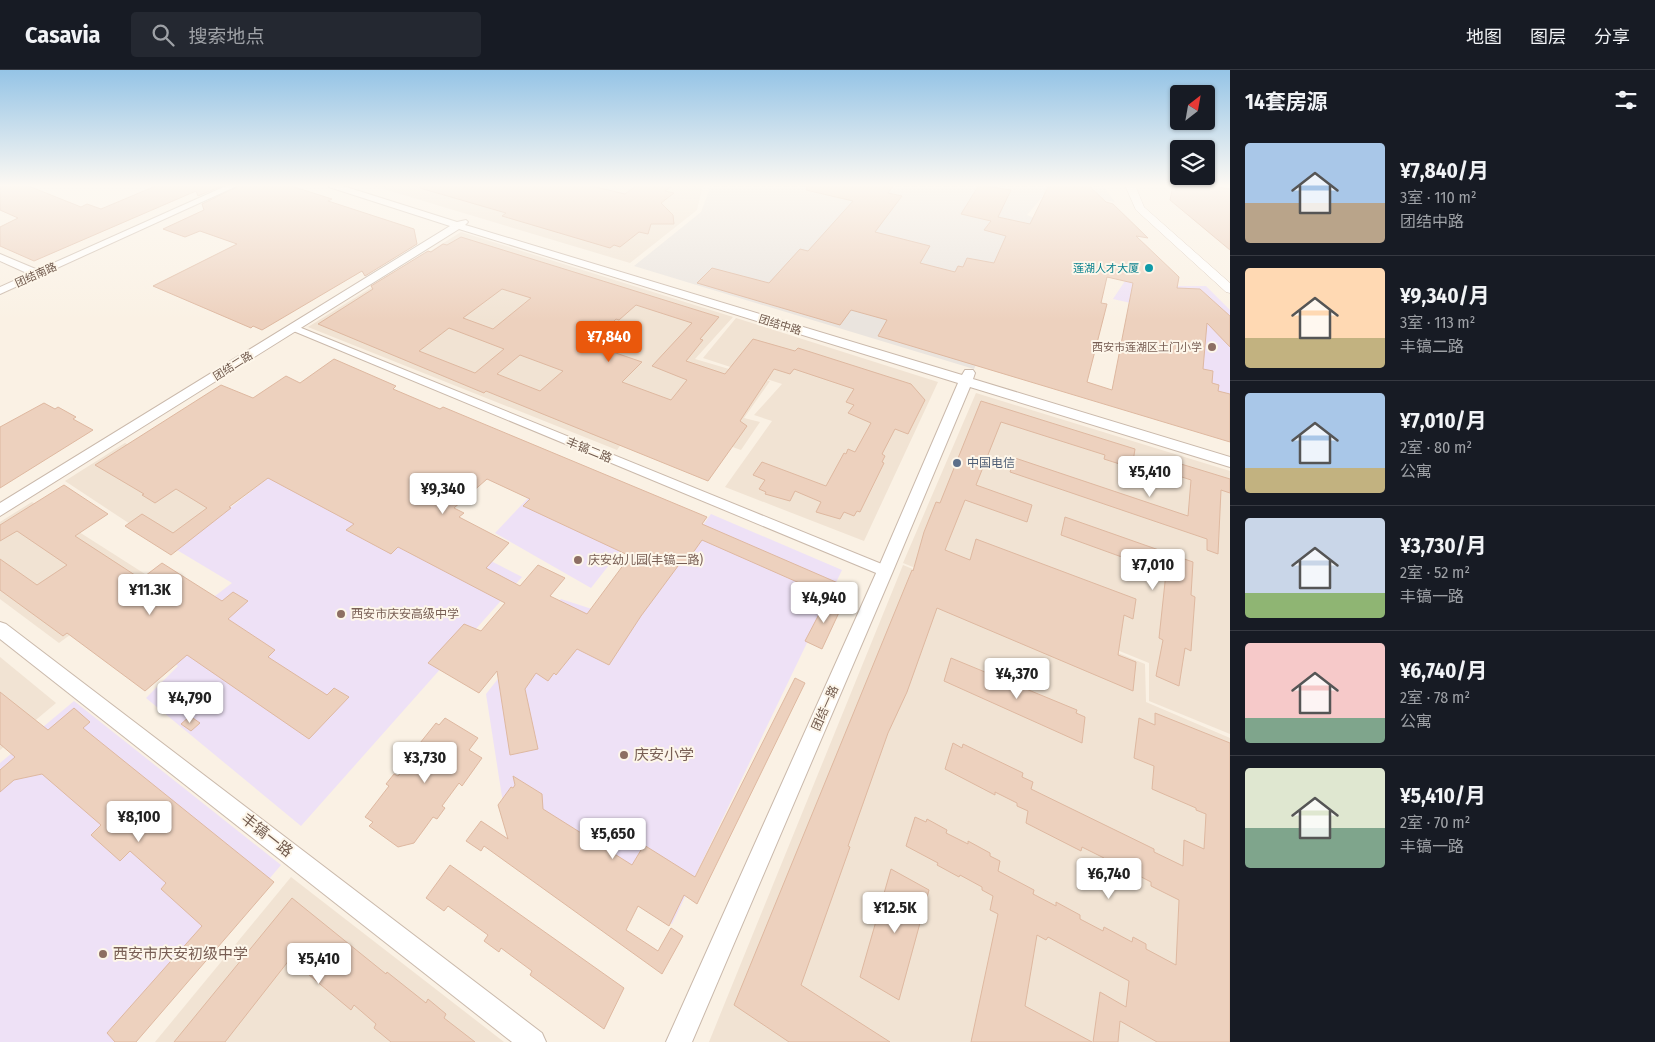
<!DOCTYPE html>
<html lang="zh">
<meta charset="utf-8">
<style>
body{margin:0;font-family:"Fira Sans Condensed","Noto Sans SC",sans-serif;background:#242831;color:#f1f3f6;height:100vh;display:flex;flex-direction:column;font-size:19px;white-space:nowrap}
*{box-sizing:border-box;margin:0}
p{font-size:16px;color:#9ea1a6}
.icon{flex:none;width:28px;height:28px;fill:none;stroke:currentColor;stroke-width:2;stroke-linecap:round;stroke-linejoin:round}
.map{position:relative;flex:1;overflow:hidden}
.panel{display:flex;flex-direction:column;background:#171b24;width:425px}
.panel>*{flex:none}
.needle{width:32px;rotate:31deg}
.buttons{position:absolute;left:1170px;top:15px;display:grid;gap:10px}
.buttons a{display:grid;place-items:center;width:45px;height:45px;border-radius:5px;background:#171b24;box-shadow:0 1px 4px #0004;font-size:25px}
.price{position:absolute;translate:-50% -42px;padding:0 11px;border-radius:5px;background:#fff;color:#222;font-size:16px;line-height:32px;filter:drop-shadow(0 1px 2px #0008)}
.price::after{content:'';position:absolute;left:50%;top:30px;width:15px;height:11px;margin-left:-8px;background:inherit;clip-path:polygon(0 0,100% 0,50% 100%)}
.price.selected{background:#ea580c;color:#fff}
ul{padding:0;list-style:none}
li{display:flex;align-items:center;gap:15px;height:125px;padding:0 15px}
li+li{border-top:1px solid #363941}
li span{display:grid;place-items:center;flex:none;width:140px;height:100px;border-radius:5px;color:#555}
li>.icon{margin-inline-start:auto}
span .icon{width:60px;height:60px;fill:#fffc;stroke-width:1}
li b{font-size:21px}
h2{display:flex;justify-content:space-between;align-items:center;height:60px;padding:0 15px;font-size:21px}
header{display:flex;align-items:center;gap:30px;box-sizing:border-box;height:70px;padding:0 25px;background:#171b24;border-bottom:1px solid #363941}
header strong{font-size:24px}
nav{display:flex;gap:28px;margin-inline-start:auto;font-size:18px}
.search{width:350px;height:45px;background:#242831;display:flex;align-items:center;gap:12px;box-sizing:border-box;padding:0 18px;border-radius:5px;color:#9ea1a6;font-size:19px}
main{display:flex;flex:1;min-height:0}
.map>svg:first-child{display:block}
.residential{fill:#f1e3d3}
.industrial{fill:#eae4de}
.education{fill:#eee1f6}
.building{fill:#edd1be;stroke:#deb8a0;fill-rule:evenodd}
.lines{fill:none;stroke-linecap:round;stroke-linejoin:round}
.minor-casing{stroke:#cab9ab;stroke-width:2}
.tertiary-casing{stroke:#cab9ab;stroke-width:2}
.secondary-casing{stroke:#cfbbac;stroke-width:1}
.minor{fill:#fff;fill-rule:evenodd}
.tertiary{fill:#fff;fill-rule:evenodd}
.secondary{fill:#fff;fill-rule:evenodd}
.culture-dot{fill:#0f9aa8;stroke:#fdf6ea;stroke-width:2}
.education-dot{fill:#8d6e63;stroke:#fdf6ea;stroke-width:2}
.service-dot{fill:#5c6f8a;stroke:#fdf6ea;stroke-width:2}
.labels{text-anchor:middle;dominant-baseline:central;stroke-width:4;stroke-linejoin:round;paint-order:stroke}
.far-culture-label{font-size:11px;fill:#0d838f;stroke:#fdf6ea;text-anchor:end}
.far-street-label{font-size:11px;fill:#70594c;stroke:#fdf6ea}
.far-education-label{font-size:11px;fill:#785e54;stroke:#fdf6ea;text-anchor:end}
.street-label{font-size:12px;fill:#70594c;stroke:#fdf6ea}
.service-label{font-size:12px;fill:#4e5e75;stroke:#fdf6ea;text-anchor:start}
.education-label{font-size:12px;fill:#785e54;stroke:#fdf6ea;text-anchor:start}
.near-education-label{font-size:15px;fill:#785e54;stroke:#fdf6ea;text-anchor:start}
.near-street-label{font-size:15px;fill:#70594c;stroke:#fdf6ea}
</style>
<header>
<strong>Casavia</strong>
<div class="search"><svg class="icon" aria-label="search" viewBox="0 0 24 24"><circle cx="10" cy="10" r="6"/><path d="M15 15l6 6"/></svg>搜索地点</div>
<nav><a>地图</a><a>图层</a><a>分享</a></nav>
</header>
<main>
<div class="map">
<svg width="1230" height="972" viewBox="0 0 1230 972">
<rect width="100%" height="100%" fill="#faf1e4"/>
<!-- residential -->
<g class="residential">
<polygon points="370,115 703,115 697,140 630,193"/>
<polygon points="461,162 733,247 695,289 770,311 744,348 760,352 741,380 642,345 617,380 308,257"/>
<polygon points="736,248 938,312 864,471 725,417 772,351 754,345 782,314 703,288"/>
<polygon points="976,323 1230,401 1230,664 1149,631 1149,593 903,493"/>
<polygon points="125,373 229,432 168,479 65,411"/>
<polygon points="32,432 145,504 139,514 59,573 0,529 0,452"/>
<polygon points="903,495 1145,594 1146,632 1230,668 1230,972 709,972"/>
<polygon points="0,587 56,633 0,680"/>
<polygon points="291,807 504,972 155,972"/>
</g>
<!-- industrial -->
<polygon class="industrial" points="711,115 1102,115 1115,132 1049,119 1027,145 1037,149 1023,195 974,299 634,196 701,142"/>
<!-- education -->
<g class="education">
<polygon points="1129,205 1178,216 1206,216 1230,240 1230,330 1199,322 1197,248 1113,229"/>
<polygon points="292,389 522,507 301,756 146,628 178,596 151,575 232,513 177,480"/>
<polygon points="547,408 642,453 591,518 495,463"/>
<polygon points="711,444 842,500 672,854 505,746 486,624 561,529 632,552"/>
<polygon points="74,631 281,795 131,972 0,972 0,693"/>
</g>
<!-- building -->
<g class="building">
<polygon points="0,115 26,115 81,137 87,134 101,139 158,115 224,115 198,126 196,121 34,191 0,176 0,157 18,148 0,140"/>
<polygon points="241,115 288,115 332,129 328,131 414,159 417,174 365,206 362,201 262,260 253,256 251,258 153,216 237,174 200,161 185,167 163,159 204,140 202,134"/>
<polygon points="420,115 587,115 625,124 636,116 642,115 673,115 665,121 674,123 661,133 673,145 674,154 651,154 648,164 639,162 620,177 614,175 610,178 502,146 506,143 420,118"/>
<path d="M807 115H894L888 123 902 126 875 162 930 176 920 193 955 202 958 196 963 197 967 188 994 193 1006 166 984 160 991 151 961 144 979 115 1011 120 998 147 1030 154 1049 115H1088L1106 132 1113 134 1148 168 1136 166 1179 207 1177 218 1200 219 1230 246V277L1207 253 1203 299 1213 301 1212 313 1219 315 1218 321 1230 324V372L878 266 887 250 851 240 840 255 697 213 712 198 769 213 800 179 808 181 853 131 806 120ZM1107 207 1133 213 1112 320 1087 312 1107 234 1101 233Z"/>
<polygon points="1173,115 1206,115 1230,119 1230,180 1170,130"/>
<path d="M461 167 719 247 700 269 703 270 686 291 725 304 753 269 795 281 798 278 911 314 925 330 908 364 895 359 882 384 885 386 882 392 884 393 860 442 857 441 854 446 844 442 840 449 816 442 821 432 795 421 790 431 765 424 766 422 759 419 765 410 753 405 762 392 826 416 844 383 846 384 848 379 855 382 871 353 848 343 854 335 846 332 854 319 794 299 790 304 774 299 740 351 747 356 708 411 486 321 484 323 318 254 373 219 371 216 428 181 431 182 443 174 447 175ZM502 219 531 228 493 259 463 248ZM636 235 692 253 652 296 687 310 671 330 622 312 642 292 578 270 599 251 610 255 616 249 619 250ZM449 258 504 279 475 303 419 281ZM520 285 563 301 540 321 497 304Z"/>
<path d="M334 289 396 316 393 319 440 339 443 337 707 447 702 454 845 516 838 530 702 470 685 494 681 492 641 546 609 595 577 579 556 605 554 603 548 611 536 603 525 619 538 679 510 685 497 601 479 623 428 593 464 554 481 561 505 533 398 477 391 484 346 460 354 454 268 408 229 437 231 438 171 485 125 456 142 444 173 463 207 438 176 419 155 433 142 425 144 424 95 395 221 315 253 328 286 306 300 313ZM487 409 530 429 523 436 630 486 587 544 550 526 565 508 538 495 520 516 486 498 509 473 459 447 464 443 454 438Z"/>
<polygon points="981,331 1135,379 1132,398 1104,389 1105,385 1001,352 976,415 1032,435 1027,452 965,430 945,480 970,490 976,469 1136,529 1133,549 1124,545 1118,585 1136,592 1133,621 937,538 907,622 888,663 848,776 850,777 801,915 890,972 789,972 734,935 912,500 913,501 924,462 936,432 940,433"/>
<polygon points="44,333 55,339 58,337 76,347 73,349 93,360 0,418 0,357"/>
<polygon points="1015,388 1188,446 1191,410 1167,402 1168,390 1230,409 1230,423 1221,420 1218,484 1207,480 1207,469 1010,402"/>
<polygon points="64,415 108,444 75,466 141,509 162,493 222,531 233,522 248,531 228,549 275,580 268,587 327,625 334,618 349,627 309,669 187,585 145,621 67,563 63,566 0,520 0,489 37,515 67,495 17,461 0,471 0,455"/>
<polygon points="1065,447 1193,492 1191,525 1195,527 1191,581 1185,578 1179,616 1156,606 1163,570 1159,568 1166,503 1061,465"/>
<polygon points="827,529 842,536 822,579 805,571"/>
<polygon points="951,588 1077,640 1076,643 1085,647 1082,673 944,611"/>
<polygon points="795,608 805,613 697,834 684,825 669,856 638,836 626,860 658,881 671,858 683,866 662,904 484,776 481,781 466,771 481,751 508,769 498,735 511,717 513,718 515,715 513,706 542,724 543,739 632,795 644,775 695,807"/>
<polygon points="0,622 48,660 74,638 90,652 83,658 274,812 136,972 115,972 107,963 202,856 161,819 166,813 130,781 120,791 91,765 101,755 42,704 14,710 0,722 0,700 15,687 0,674"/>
<polygon points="1155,643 1230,673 1230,972 1157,972 1120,951 1118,972 1093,972 1100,922 1126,937 1129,911 1048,867 1046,870 1037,865 1025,936 1092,972 971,972 998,844 990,840 993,826 982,820 982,817 960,805 959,807 937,795 938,793 906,776 915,747 926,752 927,749 947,760 946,763 968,774 968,771 990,783 990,786 1000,791 998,801 1034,820 1033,824 1056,836 1056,832 1080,845 1080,849 1103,861 1104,857 1132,872 1133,867 1146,874 1146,879 1176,895 1179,830 1151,816 1151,812 1128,800 1127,804 1103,792 1104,788 1082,777 1081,781 1026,753 1028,741 1017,736 1017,733 995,722 995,725 945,699 953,673 962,678 963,674 1023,703 1022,707 1033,712 1031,719 1154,779 1154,782 1183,796 1184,770 1204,779 1206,744 1196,740 1196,738 1152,719 1154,696 1134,688 1139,648 1155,655"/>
<polygon points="190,646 200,653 191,661 181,654"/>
<polygon points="445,648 478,668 469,680 482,688 462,716 459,713 442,736 445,738 437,749 433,747 414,773 398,777 369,756 373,752 365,747 389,716 386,714 394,704 398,706 415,685 412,683 436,653 439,655"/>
<polygon points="450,795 624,918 604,959 530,905 532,901 501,878 499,882 484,871 488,865 448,836 444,841 426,828"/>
<polygon points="891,799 929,820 899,930 860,907"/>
<polygon points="292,828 386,904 387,902 426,933 428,929 446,944 444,948 475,972 391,972 374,958 376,954 354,935 351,940 290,889 225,972 174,972"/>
</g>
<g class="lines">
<!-- minor casing -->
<g class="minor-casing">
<polygon id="minor" points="294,255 889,497 891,501 889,505 881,505 291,260 291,256"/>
</g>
<!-- tertiary casing -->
<g class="tertiary-casing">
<g id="tertiary">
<polygon points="228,115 239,115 0,224 0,217 29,204 0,191 0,184 38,200"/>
<polygon points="328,115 340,115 457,152 466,150 468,152 465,155 472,157 962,305 965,300 973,300 975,303 973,309 1230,387 1230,397 970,317 893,501 692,972 666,972 877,501 958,313 459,159 0,446 0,433 450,156 329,117"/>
<polygon points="0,552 6,554 542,963 546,972 512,972 0,569"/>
</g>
</g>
<!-- secondary casing -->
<g class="secondary-casing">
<polygon id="secondary" points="1125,115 1135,115 1144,137 1230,213 1230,223 1226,222 1136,140"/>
</g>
<!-- minor -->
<use href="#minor" class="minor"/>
<!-- tertiary -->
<use href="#tertiary" class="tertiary"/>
<!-- secondary -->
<use href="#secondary" class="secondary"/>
</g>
<!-- sky -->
<linearGradient id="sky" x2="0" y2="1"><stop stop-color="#95c4e6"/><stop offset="0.46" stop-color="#fdf9f3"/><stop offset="1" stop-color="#fdf9f3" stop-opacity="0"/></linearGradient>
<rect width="1230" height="251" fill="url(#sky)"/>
<!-- markers -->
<circle class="culture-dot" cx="1149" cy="198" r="5"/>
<g class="education-dot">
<circle cx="1212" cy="277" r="5"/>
<circle cx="578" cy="490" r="5"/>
<circle cx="341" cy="544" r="5"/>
<circle cx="624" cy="685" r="5"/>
<circle cx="103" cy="884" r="5"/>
</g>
<circle class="service-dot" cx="957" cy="393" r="5"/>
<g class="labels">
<!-- far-culture labels -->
<g class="far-culture-label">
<text x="1139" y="198">莲湖人才大厦</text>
</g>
<!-- far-street labels -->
<g class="far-street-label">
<text transform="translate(36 205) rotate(-24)">团结南路</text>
<text transform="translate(780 255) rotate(17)">团结中路</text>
<text transform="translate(233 296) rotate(-32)">团结二路</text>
</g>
<!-- far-education labels -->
<g class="far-education-label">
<text x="1202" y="277">西安市莲湖区土门小学</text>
</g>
<!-- street labels -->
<g class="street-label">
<text transform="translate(589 380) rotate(22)">丰镐二路</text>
<text transform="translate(825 638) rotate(-66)">团结一路</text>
</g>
<!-- service labels -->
<g class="service-label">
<text x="967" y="393">中国电信</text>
</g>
<!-- education labels -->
<g class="education-label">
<text x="588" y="490">庆安幼儿园(丰镐二路)</text>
<text x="351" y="544">西安市庆安高级中学</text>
</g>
<!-- near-education labels -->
<g class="near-education-label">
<text x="634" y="685">庆安小学</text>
<text x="113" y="884">西安市庆安初级中学</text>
</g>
<!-- near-street labels -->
<g class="near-street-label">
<text transform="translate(267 765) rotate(38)">丰镐一路</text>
</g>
</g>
</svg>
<div class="buttons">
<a><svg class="needle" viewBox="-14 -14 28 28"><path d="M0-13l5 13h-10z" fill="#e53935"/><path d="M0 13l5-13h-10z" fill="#9ea1a6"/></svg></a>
<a><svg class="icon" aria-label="layers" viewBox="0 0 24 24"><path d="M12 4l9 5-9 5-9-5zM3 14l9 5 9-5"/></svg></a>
</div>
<b class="price selected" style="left:609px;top:293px">¥7,840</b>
<b class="price" style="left:1150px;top:428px">¥5,410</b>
<b class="price" style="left:443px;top:445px">¥9,340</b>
<b class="price" style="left:1153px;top:521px">¥7,010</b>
<b class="price" style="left:150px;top:546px">¥11.3K</b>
<b class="price" style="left:824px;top:554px">¥4,940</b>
<b class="price" style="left:1017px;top:630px">¥4,370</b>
<b class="price" style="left:190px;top:654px">¥4,790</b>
<b class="price" style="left:425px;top:714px">¥3,730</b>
<b class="price" style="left:139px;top:773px">¥8,100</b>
<b class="price" style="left:613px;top:790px">¥5,650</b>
<b class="price" style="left:1109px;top:830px">¥6,740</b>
<b class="price" style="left:895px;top:864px">¥12.5K</b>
<b class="price" style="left:319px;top:915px">¥5,410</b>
</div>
<section class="panel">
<h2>14套房源<svg class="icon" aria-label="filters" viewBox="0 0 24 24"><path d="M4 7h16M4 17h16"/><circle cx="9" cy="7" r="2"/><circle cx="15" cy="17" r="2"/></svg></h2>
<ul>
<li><span style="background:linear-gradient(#a9c7e8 60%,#b9a48a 0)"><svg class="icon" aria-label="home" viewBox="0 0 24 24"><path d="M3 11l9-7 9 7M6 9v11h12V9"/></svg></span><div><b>¥7,840/月</b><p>3室 · 110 m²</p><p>团结中路</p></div></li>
<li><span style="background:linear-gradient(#ffd9b3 70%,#c2b280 0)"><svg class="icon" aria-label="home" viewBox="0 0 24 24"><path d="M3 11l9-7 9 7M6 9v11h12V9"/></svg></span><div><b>¥9,340/月</b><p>3室 · 113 m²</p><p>丰镐二路</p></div></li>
<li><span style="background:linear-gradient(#a9c7e8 75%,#c2b280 0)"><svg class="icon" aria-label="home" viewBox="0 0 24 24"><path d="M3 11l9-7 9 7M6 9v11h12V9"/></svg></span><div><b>¥7,010/月</b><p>2室 · 80 m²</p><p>公寓</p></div></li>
<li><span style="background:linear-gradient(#c9d6e8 75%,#8fb573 0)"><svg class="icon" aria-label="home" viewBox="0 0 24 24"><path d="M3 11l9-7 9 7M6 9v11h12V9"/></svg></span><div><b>¥3,730/月</b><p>2室 · 52 m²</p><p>丰镐一路</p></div></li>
<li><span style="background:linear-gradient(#f6c9c9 75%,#7fa58c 0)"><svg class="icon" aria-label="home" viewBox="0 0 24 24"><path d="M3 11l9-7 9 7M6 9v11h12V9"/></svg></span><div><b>¥6,740/月</b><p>2室 · 78 m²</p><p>公寓</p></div></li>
<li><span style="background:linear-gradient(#dfe7d0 60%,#7fa58c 0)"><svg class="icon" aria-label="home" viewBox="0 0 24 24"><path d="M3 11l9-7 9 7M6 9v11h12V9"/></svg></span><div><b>¥5,410/月</b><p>2室 · 70 m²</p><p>丰镐一路</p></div></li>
</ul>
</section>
</main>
